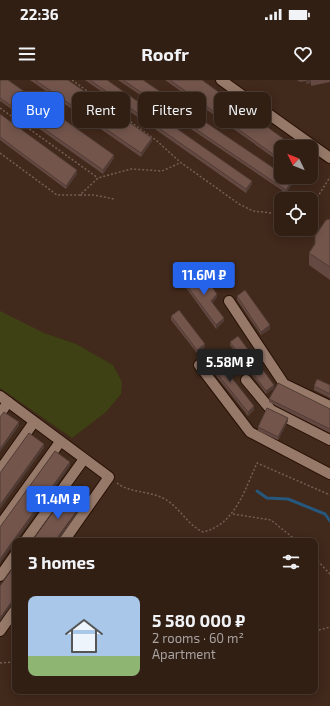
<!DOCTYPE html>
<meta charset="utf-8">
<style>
body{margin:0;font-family:"Exo 2",sans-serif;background:#39271d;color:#f1f3f6;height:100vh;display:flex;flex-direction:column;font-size:15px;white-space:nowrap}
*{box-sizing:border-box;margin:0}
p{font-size:13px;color:#a8a2a0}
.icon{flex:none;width:22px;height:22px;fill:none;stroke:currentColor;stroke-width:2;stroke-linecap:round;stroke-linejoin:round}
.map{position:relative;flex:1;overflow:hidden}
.drawer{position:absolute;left:12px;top:458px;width:306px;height:156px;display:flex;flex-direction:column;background:#311f14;border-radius:8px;box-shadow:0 2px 10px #0003,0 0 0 1px #4c3d34}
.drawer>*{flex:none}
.banner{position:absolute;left:12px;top:12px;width:306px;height:36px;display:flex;gap:8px}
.needle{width:26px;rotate:313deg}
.controls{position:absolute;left:274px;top:60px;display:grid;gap:8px}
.controls a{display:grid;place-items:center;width:44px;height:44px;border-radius:8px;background:#311f14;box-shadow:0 2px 10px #0003,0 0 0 1px #4c3d34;font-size:20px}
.price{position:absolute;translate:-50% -34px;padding:0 9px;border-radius:4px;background:#2563eb;color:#fff;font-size:13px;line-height:26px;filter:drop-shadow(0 1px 2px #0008)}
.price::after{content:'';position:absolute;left:50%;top:24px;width:12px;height:9px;margin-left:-6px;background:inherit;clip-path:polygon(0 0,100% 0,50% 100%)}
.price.selected{background:#222;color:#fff}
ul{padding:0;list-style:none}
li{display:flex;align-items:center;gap:12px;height:100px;padding:0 16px}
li+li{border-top:1px solid #4c3d34}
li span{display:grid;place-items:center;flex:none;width:112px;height:80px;border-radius:8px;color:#555}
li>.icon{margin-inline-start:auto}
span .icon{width:48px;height:48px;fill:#fffc;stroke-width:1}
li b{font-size:17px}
h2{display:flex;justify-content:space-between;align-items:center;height:48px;padding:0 16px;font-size:17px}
.pill{padding:0 14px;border-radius:8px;background:#311f14;box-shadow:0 2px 10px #0003,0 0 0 1px #4c3d34;font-size:14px;line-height:36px}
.pill.selected{background:#2563eb;color:#fff}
.status{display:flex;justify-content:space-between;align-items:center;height:28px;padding:0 20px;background:#311f14;direction:ltr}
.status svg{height:11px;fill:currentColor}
header{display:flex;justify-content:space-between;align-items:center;height:52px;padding:0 16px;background:#311f14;font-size:18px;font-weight:700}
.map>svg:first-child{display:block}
.green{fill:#3d4113}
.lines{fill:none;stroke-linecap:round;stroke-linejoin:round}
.stream{stroke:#26587d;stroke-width:3}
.minor-casing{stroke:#271105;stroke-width:12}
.path{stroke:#755f53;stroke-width:1.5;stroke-dasharray:2 2;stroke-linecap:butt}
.minor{stroke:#967969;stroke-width:10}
.wall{fill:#634941}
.shaded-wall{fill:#503c35}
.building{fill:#73554c;stroke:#503c35}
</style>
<div class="status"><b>22:36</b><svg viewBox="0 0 49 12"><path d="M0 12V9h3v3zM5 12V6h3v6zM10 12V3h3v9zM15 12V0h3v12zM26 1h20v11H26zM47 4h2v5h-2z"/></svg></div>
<header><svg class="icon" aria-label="menu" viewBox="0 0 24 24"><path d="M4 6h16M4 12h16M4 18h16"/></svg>Roofr<svg class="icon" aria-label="heart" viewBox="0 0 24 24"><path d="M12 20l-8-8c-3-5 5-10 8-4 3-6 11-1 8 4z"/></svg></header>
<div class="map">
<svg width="330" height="626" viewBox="0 0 330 626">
<rect width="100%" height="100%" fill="#41291b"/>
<!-- green -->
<polygon class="green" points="0,231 44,253 76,264 113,285 122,302 121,314 106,332 72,358 0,308"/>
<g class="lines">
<!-- stream -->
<polyline class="stream" points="257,411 267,418 288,419 325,434 330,441"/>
<!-- minor casing -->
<g class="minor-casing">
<g id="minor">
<polyline points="221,0 330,78"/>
<polyline points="229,221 284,304 330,326"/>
<polyline points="199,285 250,352 330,394"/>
<polyline points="246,300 271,330 330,360"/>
<polyline points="0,316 109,397 64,461"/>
<polyline points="0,334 8,322"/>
<polyline points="0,390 34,342"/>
<polyline points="0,445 60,362"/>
<polyline points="25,461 84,379"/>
<polyline points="0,496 15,475"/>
<polyline points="0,551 15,530"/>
</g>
</g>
<!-- path -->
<g class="path">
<polyline points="72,0 157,61 180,82 239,124 253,131 281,134"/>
<polyline points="0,28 98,98"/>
<polyline points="0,73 57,115 80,115 98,98 131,89 162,91 180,83"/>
<polyline points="80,115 94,115 114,119"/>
<polyline points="311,123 320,113 330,97"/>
<path d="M117 403C131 414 152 410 168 421 181 430 188 445 203 452 235 445 245 409 257 383L330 415"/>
<polyline points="233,434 271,440 297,461"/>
<polyline points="315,478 330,494"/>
<polyline points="315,551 330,547"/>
<polyline points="0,583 15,582"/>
</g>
<!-- minor -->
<use href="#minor" class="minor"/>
</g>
<!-- wall -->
<g class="wall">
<polygon points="0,0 114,78 103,94 0,21"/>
<polygon points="30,0 68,0 152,61 141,77"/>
<polygon points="85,0 107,0 252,104 246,113"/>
<polygon points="118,0 143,0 292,104 286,113"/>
<polygon points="165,0 202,0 281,67 281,83"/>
<polygon points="297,0 330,0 330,2 311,6 311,3 306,4 306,1 300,2"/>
<polygon points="0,34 77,94 66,109 0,60"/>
<polygon points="330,139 330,200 309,185 309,173"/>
<polygon points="184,202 217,217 212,223 224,241 216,249 184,205"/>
<polygon points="237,216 270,249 261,255 237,220"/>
<polygon points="171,236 205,267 197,273 171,240"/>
<polygon points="230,262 274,308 266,314 230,265"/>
<polygon points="206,280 254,330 248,336 206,283"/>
<polygon points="330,305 330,318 314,310 314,306"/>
<polygon points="269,319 330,329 330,353 269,322"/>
<polygon points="288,341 278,360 258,351 258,347"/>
</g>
<!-- shaded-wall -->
<g class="shaded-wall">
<polygon points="306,0 311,0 311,3 306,4"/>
<polygon points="152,58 152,61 141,77 141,73"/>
<polygon points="114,75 114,78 103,94 103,90"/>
<polygon points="77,90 77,94 66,109 66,106"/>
<polygon points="252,101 252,104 246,113 246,109"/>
<polygon points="292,101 292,104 286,113 286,110"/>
<polygon points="217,214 217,217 211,224 211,221"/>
<polygon points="224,238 224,241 216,249 216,245"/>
<polygon points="270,245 270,249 261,255 261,252"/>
<polygon points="205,264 205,267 197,273 197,270"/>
<polygon points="274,305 274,308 266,314 266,311"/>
<polygon points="254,326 254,330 248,336 248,332"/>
<polygon points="288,338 288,341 278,360 278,357"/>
<polygon points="19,342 19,346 0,372 0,369"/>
<polygon points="44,364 44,368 0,429 0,425"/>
<polygon points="70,382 70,386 16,461 15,461 15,462 0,483 0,479"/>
<polygon points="81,425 81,428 58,461 55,461"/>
<polygon points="15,517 15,520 0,541 0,538"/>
</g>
<!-- building -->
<g class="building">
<polygon points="0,0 8,0 114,75 103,90 0,18"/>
<polygon points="35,0 68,0 152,58 141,73"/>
<polygon points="90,0 107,0 252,101 246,109"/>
<polygon points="123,0 143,0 281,93 281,97 287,97 292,101 286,110"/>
<polygon points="170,0 202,0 295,67 281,67 281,80"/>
<polygon points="0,34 77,90 66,106 0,57"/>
<polygon points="330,139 330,187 309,173 315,164 315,156 326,140"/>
<polygon points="200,191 217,214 211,221 224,238 216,245 184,202"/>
<polygon points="245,210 270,245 261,252 237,216"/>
<polygon points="179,230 205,264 197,270 171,236"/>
<polygon points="238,256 274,305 266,311 230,262"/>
<polygon points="213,274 254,326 248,332 206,280"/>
<polygon points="317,299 330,305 330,314 314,306"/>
<polygon points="278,303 330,329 330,349 269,319"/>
<polygon points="267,328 288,338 278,357 258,347"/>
<polygon points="4,332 19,342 0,369 0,337"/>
<polygon points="29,353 44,364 0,425 0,393"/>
<polygon points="55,371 70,382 0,479 0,447"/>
<polygon points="66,414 81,425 55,461 32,461"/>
<polygon points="15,485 15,517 0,538 0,506"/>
</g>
</svg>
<div class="controls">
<a><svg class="needle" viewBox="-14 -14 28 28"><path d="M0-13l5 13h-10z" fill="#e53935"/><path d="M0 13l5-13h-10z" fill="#a8a2a0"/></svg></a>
<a><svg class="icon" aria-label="locate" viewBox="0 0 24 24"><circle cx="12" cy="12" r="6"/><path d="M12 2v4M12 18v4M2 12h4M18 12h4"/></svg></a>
</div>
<b class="price" style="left:204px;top:216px">11.6M ₽</b>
<b class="price selected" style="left:230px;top:303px">5.58M ₽</b>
<b class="price" style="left:58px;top:440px">11.4M ₽</b>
<div class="banner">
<a class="pill selected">Buy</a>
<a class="pill">Rent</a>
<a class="pill">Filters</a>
<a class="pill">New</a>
</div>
<section class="drawer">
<h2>3 homes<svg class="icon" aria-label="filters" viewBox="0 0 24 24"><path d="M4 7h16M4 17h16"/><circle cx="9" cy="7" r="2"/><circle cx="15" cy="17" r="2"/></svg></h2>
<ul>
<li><span style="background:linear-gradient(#a9c7e8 75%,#8fb573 0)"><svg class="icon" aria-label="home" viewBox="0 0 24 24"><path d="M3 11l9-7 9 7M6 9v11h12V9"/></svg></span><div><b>5 580 000 ₽</b><p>2 rooms · 60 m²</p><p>Apartment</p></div></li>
</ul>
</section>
</div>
